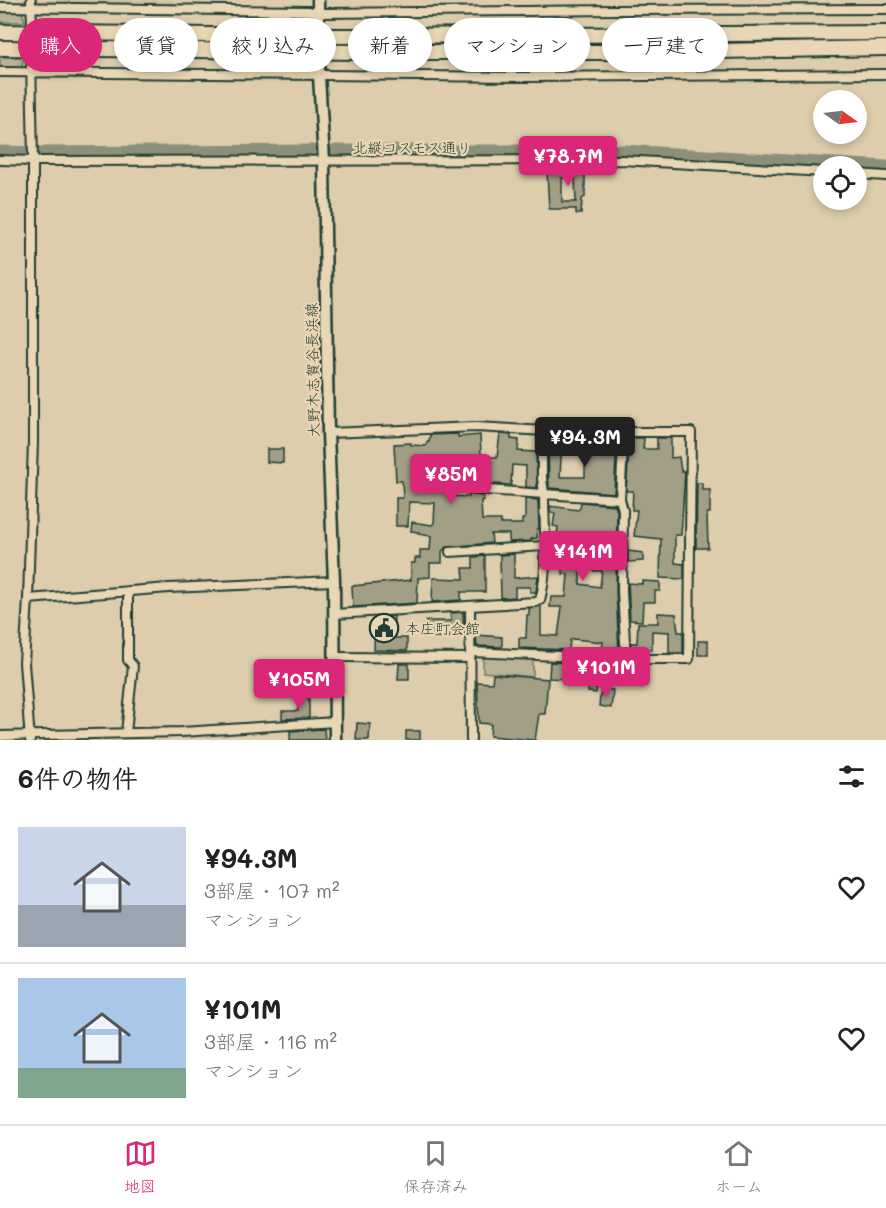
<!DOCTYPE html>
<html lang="ja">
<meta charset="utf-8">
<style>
body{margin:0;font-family:Mali,"Klee One",sans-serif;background:#f6f6f6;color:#222;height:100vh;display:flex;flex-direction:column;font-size:22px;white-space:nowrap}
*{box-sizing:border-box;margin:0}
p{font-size:20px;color:#767676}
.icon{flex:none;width:33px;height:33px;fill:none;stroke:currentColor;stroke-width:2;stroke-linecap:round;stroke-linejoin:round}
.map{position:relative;height:740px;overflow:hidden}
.side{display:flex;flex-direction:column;background:#fff;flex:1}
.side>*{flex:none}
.hud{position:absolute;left:18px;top:18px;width:850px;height:54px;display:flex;gap:12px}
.needle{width:39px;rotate:104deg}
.buttons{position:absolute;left:813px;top:90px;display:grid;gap:12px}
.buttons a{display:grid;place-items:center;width:54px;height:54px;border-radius:50%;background:#fff;box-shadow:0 3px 9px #0003;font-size:30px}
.price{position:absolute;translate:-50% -51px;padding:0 14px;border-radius:6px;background:#db2777;color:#fff;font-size:20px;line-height:39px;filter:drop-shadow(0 2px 3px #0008)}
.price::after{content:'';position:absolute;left:50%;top:36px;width:18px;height:14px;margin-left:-9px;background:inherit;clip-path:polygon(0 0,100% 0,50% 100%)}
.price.selected{background:#222;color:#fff}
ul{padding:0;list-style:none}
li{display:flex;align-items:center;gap:18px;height:150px;padding:0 18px}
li+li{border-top:2px solid #e0e0e0}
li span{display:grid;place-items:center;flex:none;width:168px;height:120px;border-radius:0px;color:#555}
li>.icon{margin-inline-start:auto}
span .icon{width:72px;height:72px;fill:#fffc;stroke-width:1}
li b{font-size:26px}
h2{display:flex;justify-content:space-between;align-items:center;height:72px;padding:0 18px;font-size:26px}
.pill{padding:0 21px;border-radius:27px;background:#fff;box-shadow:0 3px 9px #0003;font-size:21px;line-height:54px}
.pill.selected{background:#db2777;color:#fff}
.dock{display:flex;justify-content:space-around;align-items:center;height:84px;border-top:2px solid #e0e0e0;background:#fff;font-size:16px;color:#767676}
.dock a{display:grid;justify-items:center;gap:3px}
.dock .selected{color:#db2777}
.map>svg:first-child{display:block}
.built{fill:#ccbfa1}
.green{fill:#bab296;stroke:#6c7865;stroke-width:1.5}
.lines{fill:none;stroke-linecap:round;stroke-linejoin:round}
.river{stroke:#8c907a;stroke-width:15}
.building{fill:#a39f87;stroke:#1f3d34;stroke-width:1.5;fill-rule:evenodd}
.street-casing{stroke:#1f3d34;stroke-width:12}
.secondary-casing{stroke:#1f3d34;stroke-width:15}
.highway-casing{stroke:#1f3d34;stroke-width:18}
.street{stroke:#e9d6b4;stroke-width:8}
.secondary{stroke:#e9d6b4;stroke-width:10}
.highway{stroke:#e9d6b4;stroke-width:14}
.highway-bridge-casing{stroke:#1f3d34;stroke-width:18;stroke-linecap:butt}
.highway-bridge{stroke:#e9d6b4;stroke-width:14}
.labels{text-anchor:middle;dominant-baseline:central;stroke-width:4.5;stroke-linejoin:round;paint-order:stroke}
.street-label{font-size:15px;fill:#1f3d34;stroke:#e9d6b4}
.poi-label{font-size:15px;fill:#1f3d34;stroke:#e9d6b4;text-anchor:start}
</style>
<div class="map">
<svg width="886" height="740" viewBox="0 0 886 740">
<rect width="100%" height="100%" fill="#ddcdac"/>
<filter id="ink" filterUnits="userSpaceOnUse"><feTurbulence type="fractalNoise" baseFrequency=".0167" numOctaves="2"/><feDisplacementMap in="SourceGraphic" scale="12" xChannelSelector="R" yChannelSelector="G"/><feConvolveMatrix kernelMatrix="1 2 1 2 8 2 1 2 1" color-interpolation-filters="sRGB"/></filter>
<g filter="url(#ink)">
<!-- built -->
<polygon class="built" points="37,0 174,0 174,6 40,2"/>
<!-- green -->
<g class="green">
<polygon points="0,10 22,11 25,22 0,22"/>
<polygon points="0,57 24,57 21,70 0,69"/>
<polygon points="483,657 533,659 533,677 483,672"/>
</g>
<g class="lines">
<!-- river -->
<g class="river">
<polyline points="336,152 625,152 886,168"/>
<polyline points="0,153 36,154 313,152"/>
</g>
</g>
<!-- building -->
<g class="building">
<path d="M557 166H594V174H585V197L582 199 581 214H576V209H549L547 171H557ZM562 178H575L576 202H562Z"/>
<polygon points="458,434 458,437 480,435 481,454 483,454 483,457 497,457 500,434 511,435 511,439 519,440 518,451 536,452 537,488 526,487 526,466 512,465 511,485 474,483 474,481 459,479 462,464 448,463 446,480 451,480 450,496 469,497 468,494 483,496 483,500 481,501 482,520 501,520 501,524 522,524 522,519 525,519 525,499 538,500 539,529 537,529 537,538 531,539 531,541 509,542 509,534 491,534 492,543 447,547 442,551 442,563 430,563 430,577 418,578 417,603 353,607 352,586 411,580 411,563 415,563 415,558 420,558 420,550 430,550 431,536 418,534 419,532 411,531 412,522 432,525 434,523 435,503 409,502 408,526 396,526 396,498 403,498 402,481 396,481 394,444 411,443 411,445 426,446 427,442 429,442 430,435"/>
<polygon points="548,437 562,438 560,477 585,477 585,444 605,445 605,440 617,441 614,493 549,488"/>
<polygon points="630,438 644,438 643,449 657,449 657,438 671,438 671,458 679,457 681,471 685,471 681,535 675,535 675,563 684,564 684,579 660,578 661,539 634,536 637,510 632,510 633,491 626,491"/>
<polygon points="267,449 283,449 283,463 267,462"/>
<polygon points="697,483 702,483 702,490 710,490 710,513 707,513 708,548 696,548"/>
<polygon points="581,502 615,505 617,511 616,591 619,653 602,652 603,642 573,639 570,640 569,650 519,648 519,638 526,638 527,615 529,615 529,608 541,606 541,635 558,636 562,607 550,607 551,597 566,597 568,574 563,574 563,564 580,565 580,584 600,587 602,571 594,571 595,566 599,561 597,555 551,551 551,544 556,544 558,527 553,526 555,513 550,512 550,506 578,510 580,508"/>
<polygon points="628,551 643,553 643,561 628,562"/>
<polygon points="514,554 514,578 538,576 536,592 530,592 530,587 515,587 515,597 501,598 500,555"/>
<polygon points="485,556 485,592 461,592 461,600 432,602 433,578 464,579 463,568 473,568 473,557"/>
<polygon points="642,581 660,582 660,591 655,591 655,602 643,602 642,621 630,620 628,583 642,584"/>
<polygon points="463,612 464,637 426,637 426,621 451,621 450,613"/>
<polygon points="658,613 676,614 678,632 683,632 683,653 669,653 669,632 652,631 652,650 631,650 631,643 637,643 638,623 658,623"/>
<polygon points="394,616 393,638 407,638 407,651 374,650 375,618"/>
<polygon points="476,635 502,637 502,647 477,646"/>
<rect x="698" y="641" width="10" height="14"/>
<polygon points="550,662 599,664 596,693 588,692 589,679 585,679 585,676 565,674 565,679 549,678"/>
<polygon points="399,664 409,664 409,679 398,679"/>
<polygon points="493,674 548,679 545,714 539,714 535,740 490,736 491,724 479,723 477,682 492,683"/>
<polygon points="601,689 613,690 611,708 599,706"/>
<polygon points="298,697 309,697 309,718 282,719 282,711 298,711"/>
<polygon points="357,723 370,724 369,740 356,740"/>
<polygon points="324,729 325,740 290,740 290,731"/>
<rect x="406" y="731" width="14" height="9"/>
</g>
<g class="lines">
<!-- street casing -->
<g class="street-casing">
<g id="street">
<polyline points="31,0 32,24"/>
<polyline points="0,7 308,11 321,13 614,10 886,9"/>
<polyline points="0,72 523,77 886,74"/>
<polyline points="0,160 33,161 622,160 824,172"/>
<polyline points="856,174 886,176"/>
<polyline points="328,433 476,427 619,435 624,432 691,432 689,659 626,659 622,591 623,510 620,499 624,432"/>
<polyline points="472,489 544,494 542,478 542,430"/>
<polyline points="450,552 544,546"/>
<polyline points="544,557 593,560"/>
<polyline points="28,599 169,588 334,581"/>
<polyline points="470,606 471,740"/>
<path d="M334 614 536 602 540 600C549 567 544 528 544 494L620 499"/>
<polyline points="470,652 626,659"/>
<polyline points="335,657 470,658"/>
<polyline points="126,733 133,666 128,660 128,591"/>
<polyline points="0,736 182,732 335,722"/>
<polyline points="30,740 24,663 28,599 33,442 33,161 31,57"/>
</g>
</g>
<!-- secondary casing -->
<g class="secondary-casing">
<polyline id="secondary" points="318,0 319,76 324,160 328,433 334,581 335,740"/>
</g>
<!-- highway casing -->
<g class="highway-casing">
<g id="highway">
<polyline points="0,32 281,36"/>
<polyline points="357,36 886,33"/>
<polyline points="0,48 280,51"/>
<polyline points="356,52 666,52 886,48"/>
</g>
</g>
<!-- street -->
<use href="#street" class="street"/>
<!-- secondary -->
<use href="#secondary" class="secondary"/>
<!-- highway -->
<use href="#highway" class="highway"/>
<!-- highway-bridge casing -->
<g class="highway-bridge-casing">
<g id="highway-bridge">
<polyline points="281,36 357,36"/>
<polyline points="280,51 356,52"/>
</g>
</g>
<!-- highway-bridge -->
<use href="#highway-bridge" class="highway-bridge"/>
</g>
</g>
<!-- icons -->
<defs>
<g id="civic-ring" transform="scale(1.5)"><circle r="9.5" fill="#e9d6b4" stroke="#1f3d34" stroke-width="1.5"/><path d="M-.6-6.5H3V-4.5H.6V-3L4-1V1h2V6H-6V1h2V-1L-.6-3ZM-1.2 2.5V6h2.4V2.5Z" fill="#1f3d34"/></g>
</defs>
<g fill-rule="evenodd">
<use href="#civic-ring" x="384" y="628"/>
</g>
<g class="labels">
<!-- street labels -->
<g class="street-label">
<text x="412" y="147">北縦コスモス通り</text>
<text transform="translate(312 370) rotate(-91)">大野木志賀谷長浜線</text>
</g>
<!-- poi labels -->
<g class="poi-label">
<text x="405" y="628">本庄町会館</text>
</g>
</g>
</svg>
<div class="buttons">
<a><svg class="needle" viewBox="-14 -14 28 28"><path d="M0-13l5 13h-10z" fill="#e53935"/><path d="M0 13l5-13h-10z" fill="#767676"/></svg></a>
<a><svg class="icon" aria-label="locate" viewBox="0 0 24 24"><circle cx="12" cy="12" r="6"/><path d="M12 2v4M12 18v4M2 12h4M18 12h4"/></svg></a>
</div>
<b class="price" style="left:568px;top:187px">¥78.7M</b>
<b class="price selected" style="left:585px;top:468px">¥94.3M</b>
<b class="price" style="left:451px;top:505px">¥85M</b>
<b class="price" style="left:583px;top:582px">¥141M</b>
<b class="price" style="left:606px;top:698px">¥101M</b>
<b class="price" style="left:299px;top:710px">¥105M</b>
<div class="hud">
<a class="pill selected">購入</a>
<a class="pill">賃貸</a>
<a class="pill">絞り込み</a>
<a class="pill">新着</a>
<a class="pill">マンション</a>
<a class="pill">一戸建て</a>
</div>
</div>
<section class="side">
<h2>6件の物件<svg class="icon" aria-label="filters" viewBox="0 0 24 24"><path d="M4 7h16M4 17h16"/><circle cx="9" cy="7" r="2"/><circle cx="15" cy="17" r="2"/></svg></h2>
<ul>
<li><span style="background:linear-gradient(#c9d6e8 65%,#9aa5b1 0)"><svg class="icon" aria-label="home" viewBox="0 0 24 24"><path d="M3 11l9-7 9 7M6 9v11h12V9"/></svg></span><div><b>¥94.3M</b><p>3部屋 · 107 m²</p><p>マンション</p></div><svg class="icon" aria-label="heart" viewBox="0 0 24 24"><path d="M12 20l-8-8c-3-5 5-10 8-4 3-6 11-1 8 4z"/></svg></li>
<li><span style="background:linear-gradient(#a9c7e8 75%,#7fa58c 0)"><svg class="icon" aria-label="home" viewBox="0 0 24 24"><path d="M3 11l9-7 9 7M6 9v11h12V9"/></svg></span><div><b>¥101M</b><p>3部屋 · 116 m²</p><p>マンション</p></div><svg class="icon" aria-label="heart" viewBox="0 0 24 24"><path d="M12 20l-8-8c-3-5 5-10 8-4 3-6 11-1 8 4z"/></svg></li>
</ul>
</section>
<nav class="dock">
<a class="selected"><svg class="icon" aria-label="map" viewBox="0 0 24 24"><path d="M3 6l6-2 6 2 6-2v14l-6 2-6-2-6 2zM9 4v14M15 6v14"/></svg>地図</a>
<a><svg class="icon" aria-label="saved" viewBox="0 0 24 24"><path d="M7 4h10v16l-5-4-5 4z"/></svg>保存済み</a>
<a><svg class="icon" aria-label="home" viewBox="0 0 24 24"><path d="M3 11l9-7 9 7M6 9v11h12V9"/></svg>ホーム</a>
</nav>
